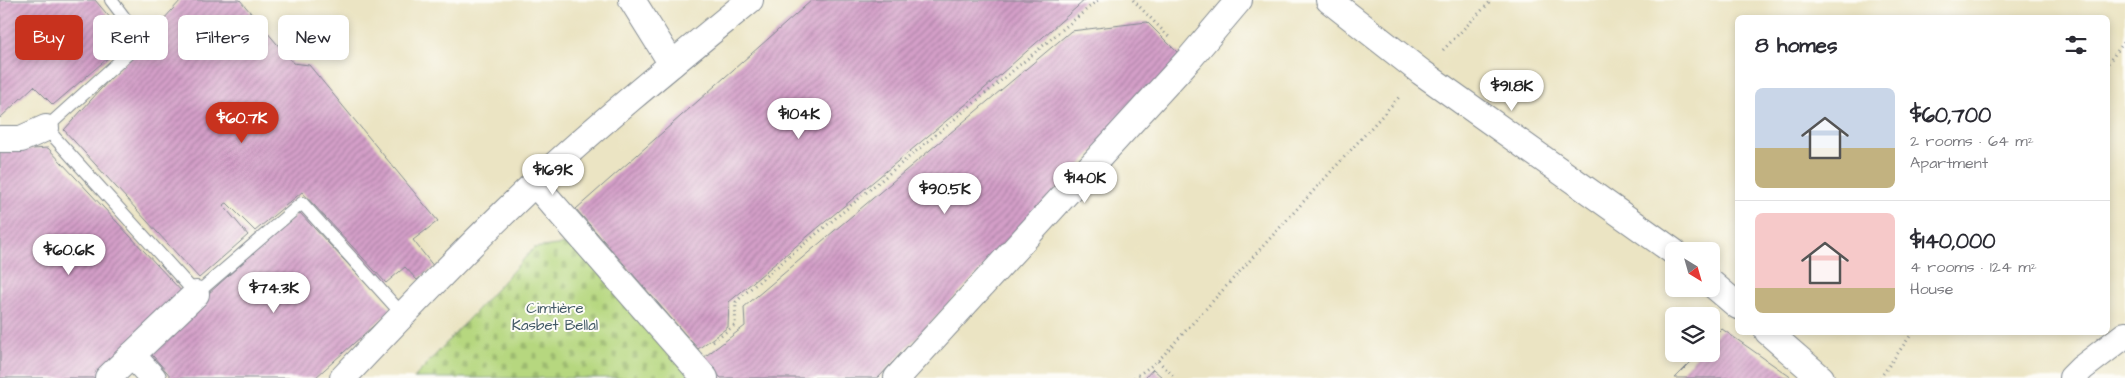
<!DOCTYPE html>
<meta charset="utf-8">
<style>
body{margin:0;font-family:"Architects Daughter",sans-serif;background:#f7f7f7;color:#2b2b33;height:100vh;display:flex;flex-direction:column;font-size:19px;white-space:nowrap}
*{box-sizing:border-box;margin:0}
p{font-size:16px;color:#7c7c81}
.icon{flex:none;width:28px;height:28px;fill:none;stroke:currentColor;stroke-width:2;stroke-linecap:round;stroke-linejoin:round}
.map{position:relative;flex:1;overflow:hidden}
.side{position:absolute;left:1735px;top:15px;width:375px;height:320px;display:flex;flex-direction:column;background:#fff;border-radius:8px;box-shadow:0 2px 8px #0003}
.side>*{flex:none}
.top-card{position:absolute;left:15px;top:15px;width:475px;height:45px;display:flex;gap:10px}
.needle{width:32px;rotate:143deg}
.tools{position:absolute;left:1665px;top:242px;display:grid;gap:10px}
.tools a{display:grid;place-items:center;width:55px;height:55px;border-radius:8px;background:#fff;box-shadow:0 2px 8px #0003;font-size:25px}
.price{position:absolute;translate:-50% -42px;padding:0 11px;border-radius:18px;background:#fff;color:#222;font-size:16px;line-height:32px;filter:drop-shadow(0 1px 2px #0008)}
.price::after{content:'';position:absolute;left:50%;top:30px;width:15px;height:11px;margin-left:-8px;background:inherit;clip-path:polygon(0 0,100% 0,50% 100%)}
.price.selected{background:#c8321e;color:#fff}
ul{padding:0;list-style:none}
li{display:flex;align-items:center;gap:15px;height:125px;padding:0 20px}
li+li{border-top:1px solid #e1e1e2}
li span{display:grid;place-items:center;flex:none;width:140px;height:100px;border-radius:8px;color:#555}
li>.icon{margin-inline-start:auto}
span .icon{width:60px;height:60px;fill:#fffc;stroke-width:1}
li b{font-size:21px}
h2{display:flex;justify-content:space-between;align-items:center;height:60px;padding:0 20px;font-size:21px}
.chip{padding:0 18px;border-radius:8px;background:#fff;box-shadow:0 2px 8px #0003;font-size:18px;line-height:45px}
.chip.selected{background:#c8321e;color:#fff}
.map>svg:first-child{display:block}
.cemetery{fill:url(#cemetery-stones);stroke:#68836e}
.building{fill:url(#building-hatch)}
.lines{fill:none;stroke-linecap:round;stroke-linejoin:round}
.lane-casing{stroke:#838a90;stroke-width:14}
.street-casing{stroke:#838a90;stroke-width:28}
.path{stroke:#838a90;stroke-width:3;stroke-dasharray:1 4;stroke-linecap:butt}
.lane{stroke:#fff;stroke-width:12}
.street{stroke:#fff;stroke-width:26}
.labels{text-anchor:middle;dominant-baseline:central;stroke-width:4;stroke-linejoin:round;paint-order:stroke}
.park-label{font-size:15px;fill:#425966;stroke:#fdfcf7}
</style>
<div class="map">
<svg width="2125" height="378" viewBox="0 0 2125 378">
<defs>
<pattern id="cemetery-stones" width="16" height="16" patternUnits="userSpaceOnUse" patternTransform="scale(1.25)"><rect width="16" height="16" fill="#b6d77f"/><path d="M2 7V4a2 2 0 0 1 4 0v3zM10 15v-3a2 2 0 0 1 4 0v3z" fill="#9cb970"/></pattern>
<pattern id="building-hatch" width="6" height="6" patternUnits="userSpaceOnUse" patternTransform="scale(1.25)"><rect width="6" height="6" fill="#d49fc8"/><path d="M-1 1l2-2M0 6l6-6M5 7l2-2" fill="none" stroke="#ab82a6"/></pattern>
</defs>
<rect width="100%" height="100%" fill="#fdfcf7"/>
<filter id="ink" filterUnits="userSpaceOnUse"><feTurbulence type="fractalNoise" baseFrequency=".02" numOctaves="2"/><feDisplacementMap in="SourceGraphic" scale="10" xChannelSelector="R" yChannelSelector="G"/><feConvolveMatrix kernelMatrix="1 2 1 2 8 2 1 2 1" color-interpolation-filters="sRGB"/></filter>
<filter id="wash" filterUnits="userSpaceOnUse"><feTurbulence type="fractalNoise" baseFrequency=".0096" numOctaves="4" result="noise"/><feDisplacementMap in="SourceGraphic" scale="20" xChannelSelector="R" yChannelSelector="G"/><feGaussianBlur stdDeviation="1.12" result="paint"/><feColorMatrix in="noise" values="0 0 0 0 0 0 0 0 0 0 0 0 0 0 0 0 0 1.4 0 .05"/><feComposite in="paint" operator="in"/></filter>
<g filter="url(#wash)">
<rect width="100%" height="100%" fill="#ebe4c3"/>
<!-- cemetery -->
<polygon class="cemetery" points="573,243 693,378 414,378 534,248"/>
<g id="blocks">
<!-- building -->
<g class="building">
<polygon points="0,0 95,0 129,40 53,105 34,86 0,118"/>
<polygon points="181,0 240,0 293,63 309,65 438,221 413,240 434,267 417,280 405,267 386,283 302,192 255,231 227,203 223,205 248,235 199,278 64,130"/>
<polygon points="812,0 1085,0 976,96 729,302 728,327 698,349 576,209"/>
<polygon points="1147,22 1182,57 878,378 721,378 703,358 745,326 744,307 1071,31"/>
<polygon points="48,148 185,295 100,378 0,378 0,151"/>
<polygon points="299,212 391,310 315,378 172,378 147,349"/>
<polygon points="1722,329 1792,378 1675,378 1699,354 1711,354 1711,340"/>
<polygon points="1153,369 1163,378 1145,378"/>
</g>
</g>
</g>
<g filter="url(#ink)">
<use href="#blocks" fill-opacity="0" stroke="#838a90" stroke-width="1"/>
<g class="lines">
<!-- lane casing -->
<g class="lane-casing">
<polyline id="lane" points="111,0 142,41 46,128 196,294 302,203 403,315"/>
</g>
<!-- street casing -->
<g class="street-casing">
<g id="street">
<polyline points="632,0 672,64"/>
<polyline points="1329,0 1421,72 1674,252"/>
<polyline points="0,139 21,139 46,128"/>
<polyline points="535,184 705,378"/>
<polyline points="1711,283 1738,306"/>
<polyline points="1768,332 1821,378"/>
<polyline points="132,355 153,378"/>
<polyline points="108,378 196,294"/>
<path d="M343 378C405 312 468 246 534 184 603 120 677 60 750 0"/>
<polyline points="897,378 1190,58 1239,0"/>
<polyline points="2072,378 2082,368 2125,335"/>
</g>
</g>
<!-- path -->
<g class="path">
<polyline points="1133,0 1169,37"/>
<polyline points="1443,50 1492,0"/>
<polyline points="2108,63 2125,41"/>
<polyline points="713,341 735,325 736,302 744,294 1098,0"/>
<polyline points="1158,361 1176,378"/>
<polyline points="1134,378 1158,361 1401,95"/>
<polyline points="1880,378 1913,332"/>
</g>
<!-- lane -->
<use href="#lane" class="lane"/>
<!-- street -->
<use href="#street" class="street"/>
</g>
</g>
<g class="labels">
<!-- park labels -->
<g class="park-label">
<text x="555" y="308">Cimtière<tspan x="555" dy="17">Kasbet Bellal</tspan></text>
</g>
</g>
</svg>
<div class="tools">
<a><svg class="needle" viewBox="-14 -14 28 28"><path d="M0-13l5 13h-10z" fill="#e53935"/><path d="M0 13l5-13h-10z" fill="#7c7c81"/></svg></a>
<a><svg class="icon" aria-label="layers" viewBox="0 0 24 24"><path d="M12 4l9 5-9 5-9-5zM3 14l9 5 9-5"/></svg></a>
</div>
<b class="price" style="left:1512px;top:112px">$91.8K</b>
<b class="price" style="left:799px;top:140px">$104K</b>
<b class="price selected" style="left:242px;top:144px">$60.7K</b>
<b class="price" style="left:553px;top:196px">$169K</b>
<b class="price" style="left:1085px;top:204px">$140K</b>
<b class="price" style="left:945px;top:215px">$90.5K</b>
<b class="price" style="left:69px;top:276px">$60.6K</b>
<b class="price" style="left:274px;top:314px">$74.3K</b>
<div class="top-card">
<a class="chip selected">Buy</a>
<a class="chip">Rent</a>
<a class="chip">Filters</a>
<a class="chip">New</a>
</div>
<section class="side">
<h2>8 homes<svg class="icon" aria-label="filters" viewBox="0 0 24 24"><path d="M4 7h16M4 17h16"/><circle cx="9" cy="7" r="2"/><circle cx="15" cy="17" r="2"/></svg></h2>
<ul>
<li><span style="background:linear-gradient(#c9d6e8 60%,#c2b280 0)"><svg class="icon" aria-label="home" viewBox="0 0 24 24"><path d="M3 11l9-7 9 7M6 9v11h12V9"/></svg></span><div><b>$60,700</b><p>2 rooms · 64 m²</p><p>Apartment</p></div></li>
<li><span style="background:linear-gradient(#f6c9c9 75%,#c2b280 0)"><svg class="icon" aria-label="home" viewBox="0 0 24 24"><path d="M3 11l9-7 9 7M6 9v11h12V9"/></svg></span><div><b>$140,000</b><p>4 rooms · 124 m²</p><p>House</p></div></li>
</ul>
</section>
</div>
